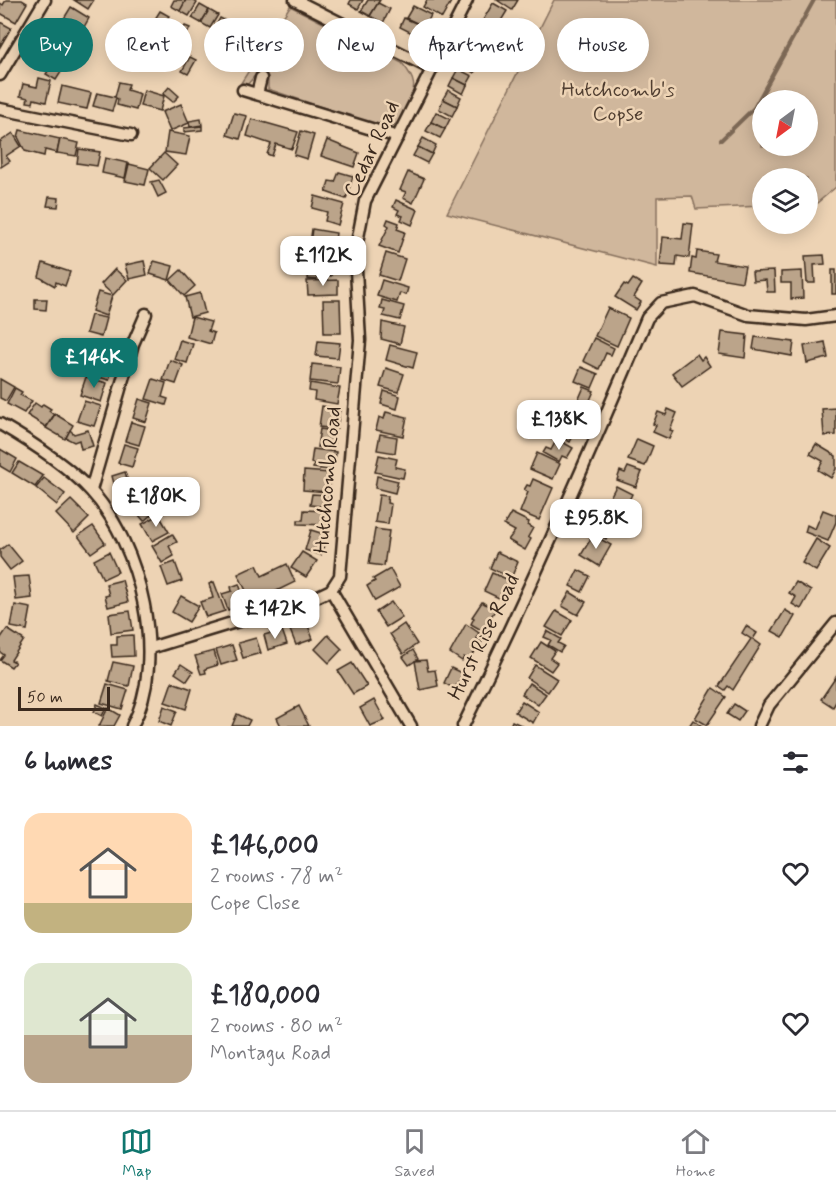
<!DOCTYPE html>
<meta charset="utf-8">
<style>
body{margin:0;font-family:Mynerve,sans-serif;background:#f2f2f3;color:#2b2b33;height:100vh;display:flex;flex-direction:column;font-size:22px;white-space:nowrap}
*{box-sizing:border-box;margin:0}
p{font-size:20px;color:#7c7c81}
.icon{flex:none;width:33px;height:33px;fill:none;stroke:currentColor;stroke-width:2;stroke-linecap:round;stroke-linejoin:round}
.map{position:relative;height:726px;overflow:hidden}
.sheet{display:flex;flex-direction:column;background:#fff;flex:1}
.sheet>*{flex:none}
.top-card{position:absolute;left:18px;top:18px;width:801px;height:54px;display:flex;gap:12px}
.needle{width:39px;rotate:212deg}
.tools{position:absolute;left:752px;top:90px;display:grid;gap:12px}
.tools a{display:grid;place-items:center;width:66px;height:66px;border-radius:50%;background:#fff;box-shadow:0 3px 15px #0003;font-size:30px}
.scale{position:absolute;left:18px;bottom:15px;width:92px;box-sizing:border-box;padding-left:6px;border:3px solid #3b2a1e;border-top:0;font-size:16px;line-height:21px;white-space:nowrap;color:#3b2a1e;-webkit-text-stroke:4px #edd3b4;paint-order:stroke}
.price{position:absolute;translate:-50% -51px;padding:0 14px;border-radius:12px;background:#fff;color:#222;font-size:20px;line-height:39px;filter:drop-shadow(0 2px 3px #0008)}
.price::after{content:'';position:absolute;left:50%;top:36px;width:18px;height:14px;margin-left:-9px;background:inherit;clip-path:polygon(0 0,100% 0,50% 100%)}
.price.current{background:#0f766e;color:#fff}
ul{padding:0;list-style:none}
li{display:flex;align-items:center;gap:18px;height:150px;padding:0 24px}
li span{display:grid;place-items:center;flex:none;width:168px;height:120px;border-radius:18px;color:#555}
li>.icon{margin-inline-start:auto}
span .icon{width:72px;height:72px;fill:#fffc;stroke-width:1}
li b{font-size:26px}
h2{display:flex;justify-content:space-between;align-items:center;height:72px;padding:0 24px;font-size:26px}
.tag{padding:0 21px;border-radius:27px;background:#fff;box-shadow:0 3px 15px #0003;font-size:21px;line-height:54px}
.tag.current{background:#0f766e;color:#fff}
.tab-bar{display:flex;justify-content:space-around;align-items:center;height:84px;border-top:2px solid #e1e1e2;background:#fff;font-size:16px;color:#7c7c81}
.tab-bar a{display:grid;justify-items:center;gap:3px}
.tab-bar .current{color:#0f766e}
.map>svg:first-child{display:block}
.green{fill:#d0b79c;stroke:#86705d;stroke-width:1.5;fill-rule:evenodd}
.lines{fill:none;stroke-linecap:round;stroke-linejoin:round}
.stream{stroke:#7c6755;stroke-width:4}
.building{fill:#bba48a;stroke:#3b2a1e;stroke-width:1.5}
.minor-casing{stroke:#3b2a1e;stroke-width:15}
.minor{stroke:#edd3b4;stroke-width:10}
.labels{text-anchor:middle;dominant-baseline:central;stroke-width:5;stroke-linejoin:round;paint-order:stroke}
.park-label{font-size:21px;fill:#513f31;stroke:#edd3b4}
.street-label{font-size:21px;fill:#3b2a1e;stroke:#edd3b4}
</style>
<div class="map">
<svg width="836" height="726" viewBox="0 0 836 726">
<rect width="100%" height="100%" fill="#edd3b4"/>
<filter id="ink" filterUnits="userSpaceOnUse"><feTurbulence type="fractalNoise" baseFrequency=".0167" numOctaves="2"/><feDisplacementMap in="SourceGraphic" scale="12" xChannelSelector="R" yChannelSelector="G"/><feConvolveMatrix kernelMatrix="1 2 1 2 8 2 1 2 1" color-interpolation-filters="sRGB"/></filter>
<g filter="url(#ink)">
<!-- green -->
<g class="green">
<path d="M554 0H836V187L817 203H807V178H762V206L696 209 692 196 657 197V267L447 213ZM807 100V146H762V100Z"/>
<path d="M290 6 402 63C416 80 417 87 407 107 404 112 401 121 396 124 392 126 385 126 381 127L268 89V77L257 73 248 84 241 83Z"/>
</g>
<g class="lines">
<!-- stream -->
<polyline class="stream" points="721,140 754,108 814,0"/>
</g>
<!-- building -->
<g class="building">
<polygon points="6,0 22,0 27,3 16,22 0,13 0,3 3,5"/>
<polygon points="74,0 92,0 93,1 88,9"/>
<polygon points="174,0 186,0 180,11 171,6"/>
<polygon points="186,0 193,0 197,3 189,16 180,11"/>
<polygon points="351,0 363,0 358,9 349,4"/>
<polygon points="368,0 380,0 370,16 361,11"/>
<polygon points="427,0 452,0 442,18 423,7"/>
<polygon points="497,0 518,0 512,10"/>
<polygon points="378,3 390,9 383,23 370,16"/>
<polygon points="493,3 507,11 496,29 483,20"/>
<polygon points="200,5 209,10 201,23 192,18"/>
<polygon points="413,6 431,15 425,27 406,18"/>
<polygon points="71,7 89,18 84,27 79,24 74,33 60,25"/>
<polygon points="209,10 218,15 210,28 201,23"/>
<polygon points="160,11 169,16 164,24 155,19"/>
<polygon points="220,18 230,23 222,37 213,31"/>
<polygon points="404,18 425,27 420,37 400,27"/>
<polygon points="0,22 11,28 0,47"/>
<polygon points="230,23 243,31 233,48 220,41"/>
<polygon points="483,25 496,33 485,51 472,43"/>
<polygon points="185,26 190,28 186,36 181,34"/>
<polygon points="244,30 249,33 250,31 264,40 250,64 242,59 246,52 235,46"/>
<polygon points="54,36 66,44 59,56 63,58 58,66 63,69 56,80 46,74 50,68 38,61"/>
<polygon points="472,47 485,55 474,73 461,65"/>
<polygon points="190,57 196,60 188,74 182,71"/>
<polygon points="458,69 472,76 467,85 453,78"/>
<polygon points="39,78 51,81 46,102 34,99 33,103 27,102 28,98 20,96 23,84 37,87"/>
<polygon points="453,78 467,85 463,94 449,86"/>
<polygon points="119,82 129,84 127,90 140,94 136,110 117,105 118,99 116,98 112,111 93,106 97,93 115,97"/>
<polygon points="62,86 91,93 87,109 58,103"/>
<polygon points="169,87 179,96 173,102 163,94"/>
<polygon points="144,90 164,96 160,111 140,106"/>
<polygon points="448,90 461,97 457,106 443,99"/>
<polygon points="443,99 457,106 452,116 439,109"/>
<polygon points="181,104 189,123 170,131 162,112"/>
<polygon points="436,112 450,119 445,129 431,122"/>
<polygon points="234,113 247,116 240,139 227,135"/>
<polygon points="201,119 202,125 190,127 189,121"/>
<polygon points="252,119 298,132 292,149 276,144 272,156 267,154 271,144 247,136"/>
<polygon points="431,122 445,129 440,138 426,131"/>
<polygon points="202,126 202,130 184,132 184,128"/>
<polygon points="20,130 60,139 57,153 45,150 44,156 25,151 18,137"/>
<polygon points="301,131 314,135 307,159 294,155"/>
<polygon points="168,132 190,136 186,155 165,152"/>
<polygon points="13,133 21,146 6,156 10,161 1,167 0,142"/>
<polygon points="423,138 436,145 432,154 418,147"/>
<polygon points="60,139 79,143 76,156 57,153"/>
<polygon points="327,140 359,153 354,167 321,156"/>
<polygon points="418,147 432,154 427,163 413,156"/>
<polygon points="79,149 100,152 97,166 77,163"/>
<polygon points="164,153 177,165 163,180 150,168"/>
<polygon points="105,158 128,163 125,178 102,173"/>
<polygon points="129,164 149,169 145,185 125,181"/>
<polygon points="339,172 353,176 346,199 326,192 329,181 335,182"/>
<polygon points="408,172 424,179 413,203 403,198 406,192 400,190"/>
<polygon points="159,180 166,193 158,197 151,182"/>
<polygon points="315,196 344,204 338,225 325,221 327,212 312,208"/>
<polygon points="49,197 59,198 58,207 47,206"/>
<polygon points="396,200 418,210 412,225 401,220 403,216 397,214 399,210 393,207"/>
<polygon points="388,219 399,223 397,229 405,232 398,253 379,246 389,226 386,224"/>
<polygon points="684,223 693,224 689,258 677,256 676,266 660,265 663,237 682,239"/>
<polygon points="312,229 336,233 334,247 310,243"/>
<polygon points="697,251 716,254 714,261 745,266 742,282 690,273 692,258 696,259"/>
<polygon points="386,253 405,259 398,281 379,275"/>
<polygon points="317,254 341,257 340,270 332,269 331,276 317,274 317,280 308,279 309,268 315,269"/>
<polygon points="824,255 825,264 814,265 815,283 807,283 805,256"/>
<polygon points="144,261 147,275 129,279 125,265"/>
<polygon points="154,261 173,266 169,280 150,274"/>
<polygon points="43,263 70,272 65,286 56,282 55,286 39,277"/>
<polygon points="115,269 127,280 113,295 101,284"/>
<polygon points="181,270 195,286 184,296 170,280"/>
<rect x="832" y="270" width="4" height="24"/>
<polygon points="774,271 775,292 767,292 766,280 753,281 752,272"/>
<polygon points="802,271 803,298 791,299 791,283 781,283 781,272"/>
<polygon points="633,279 642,284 634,297 641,302 636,310 615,297 624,284 628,286"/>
<polygon points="338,280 338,294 308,295 307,281"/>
<polygon points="382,280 408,288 406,295 400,293 397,302 377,296"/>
<polygon points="98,292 112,296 106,316 92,311"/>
<polygon points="200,293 205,313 190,317 185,297"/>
<polygon points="35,299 47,299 46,310 35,309"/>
<polygon points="323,300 340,300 341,333 324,333"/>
<polygon points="382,300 404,306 400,320 383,316 385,310 380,309"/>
<polygon points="608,308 629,318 617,346 595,336"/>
<polygon points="91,315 106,318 101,337 86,333"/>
<polygon points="192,317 211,322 208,331 214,333 211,344 187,337"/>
<polygon points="382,322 404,327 400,344 381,339"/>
<polygon points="722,332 747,335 745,358 719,354"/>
<polygon points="755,337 794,342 792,356 753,349"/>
<polygon points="594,338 614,348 611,355 606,353 599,369 583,361"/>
<polygon points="180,340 193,344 187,363 174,359"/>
<polygon points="318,341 340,343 338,358 316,356"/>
<polygon points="825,342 828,358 807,363 804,346"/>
<polygon points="390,345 417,352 413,368 386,360"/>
<polygon points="697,354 701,360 704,357 710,366 682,386 672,373"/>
<polygon points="100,357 115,361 109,380 88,374 90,364 97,366"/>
<polygon points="170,360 183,365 176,384 163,380"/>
<polygon points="312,364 340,367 338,384 310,381"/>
<polygon points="581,367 598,374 592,388 575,381"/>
<polygon points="386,368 404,374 398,392 380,387"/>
<polygon points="86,377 107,383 101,402 80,395"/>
<polygon points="0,379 14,387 6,401 0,398"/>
<polygon points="153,379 166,383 162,397 168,399 166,405 146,399"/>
<polygon points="310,383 340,388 337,404 314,400 315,392 309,391"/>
<polygon points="584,387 594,391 587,407 577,403"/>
<polygon points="15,388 22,392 20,395 32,401 24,413 7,404"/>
<polygon points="384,391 400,396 397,409 381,404"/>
<polygon points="139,399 152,403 146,422 133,418"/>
<polygon points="84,401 101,406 94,426 77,421"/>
<polygon points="35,403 41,407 43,404 51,409 49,411 54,415 46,427 27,415"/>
<polygon points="561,405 583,417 570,442 556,434 564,419 556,415"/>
<polygon points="322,406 340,409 337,429 319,427"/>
<polygon points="836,408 836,435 824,436 822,409"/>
<polygon points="668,409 677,413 670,430 673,431 669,439 653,432 656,425 653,424 658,412 666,415"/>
<polygon points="386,412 407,417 403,436 376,430 379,417 384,419"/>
<polygon points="55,414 73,425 65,439 46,428"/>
<polygon points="131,422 145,426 139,445 125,441"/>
<polygon points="320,429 335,431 333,450 317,447"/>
<polygon points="70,430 74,434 88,430 93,446 81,449 79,440 74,442 66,438"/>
<polygon points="380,434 397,437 395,453 377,450"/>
<polygon points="557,439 573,448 567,458 562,456 559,462 543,453 546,448 551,450"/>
<polygon points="637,439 653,446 645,466 628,460"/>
<polygon points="124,444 138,448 132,467 118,463"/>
<polygon points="816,444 836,456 836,469 831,478 818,470 823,461 810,454"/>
<polygon points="0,449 17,459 10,472 0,466"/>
<polygon points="313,449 336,452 335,461 330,461 329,470 313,468 314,464 311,463"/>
<polygon points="537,453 560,464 553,479 530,469"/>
<polygon points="379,455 397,459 395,467 405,469 403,478 375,472"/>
<polygon points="19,462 43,476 35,487 12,473"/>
<polygon points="628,467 642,472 636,487 617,480 620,471 625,473"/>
<polygon points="304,471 330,473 329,492 303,490"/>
<polygon points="125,472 131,491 117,495 112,476"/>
<polygon points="377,476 398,481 395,493 375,488"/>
<polygon points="44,478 65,494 57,505 36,488"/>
<polygon points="533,479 553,488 539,520 520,512 528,492 524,490 527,485 530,486"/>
<polygon points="616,486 632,494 622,515 605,507"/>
<polygon points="146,488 153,496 146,502 154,512 144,521 124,498 134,490 138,494"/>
<polygon points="312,494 329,495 328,507 310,505"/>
<polygon points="379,495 388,496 387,503 391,504 388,524 375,522"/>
<polygon points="71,500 89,518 74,533 56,514"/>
<polygon points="304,510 328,511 328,525 298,524 298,520 303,520"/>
<polygon points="605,510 618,517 606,539 593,531"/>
<polygon points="823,510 836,515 836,522 828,541 805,532 807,525 815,529"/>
<polygon points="511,513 529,522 528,525 533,528 528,537 531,539 525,550 508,540 515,531 504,525"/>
<polygon points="159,515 169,532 152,541 142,524"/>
<polygon points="93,526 105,543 91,553 78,536"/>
<polygon points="375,529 389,531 384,566 369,564"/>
<polygon points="311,530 327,535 321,555 305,550"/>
<polygon points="172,534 177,542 169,546 174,556 162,563 152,546"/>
<polygon points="593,535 611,545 599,566 581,555"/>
<polygon points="816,539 830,548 816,571 802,563"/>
<polygon points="8,544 22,561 10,570 0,557 0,550"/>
<polygon points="109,552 118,572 103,579 94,560"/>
<polygon points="302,552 317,561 306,577 291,568"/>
<polygon points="497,552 518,562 511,578 490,568"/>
<polygon points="175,562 182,581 168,586 161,567"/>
<polygon points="287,564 295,582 252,603 238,574 257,565 262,576"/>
<polygon points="390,569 400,587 375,601 367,586 375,581 373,579"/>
<polygon points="578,570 590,576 582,592 570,586"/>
<polygon points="492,573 509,580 501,599 484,591"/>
<polygon points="29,576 32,598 16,600 13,577"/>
<polygon points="122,580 128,602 108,607 105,596 109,595 106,584"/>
<polygon points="214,582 225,611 206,617 200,602 213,598 209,584"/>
<polygon points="796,582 811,591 801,609 792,604 796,597 789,593"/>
<polygon points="239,584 246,604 228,610 222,594 232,591 231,587"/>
<polygon points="570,592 586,602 578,615 562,606"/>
<polygon points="181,596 199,606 189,622 172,612"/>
<polygon points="391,602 402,617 386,627 376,612"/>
<polygon points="482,602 495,610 483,631 471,624 474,618 472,617"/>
<polygon points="15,605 31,608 27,630 11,627"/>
<polygon points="785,610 795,616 783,637 772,631"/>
<polygon points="130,611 133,630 111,633 109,614"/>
<polygon points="556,611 572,620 562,636 546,627"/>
<polygon points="307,623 313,639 296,645 290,630"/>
<polygon points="404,624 417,644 403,654 390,634"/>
<polygon points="466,624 479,633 476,638 482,642 469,660 464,657 462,661 450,653"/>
<polygon points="746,626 757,633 753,639 761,645 733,690 728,686 725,690 719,686 751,639 742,633"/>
<polygon points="7,629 24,640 11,660 15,662 11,667 0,660 4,655 0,652 0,639"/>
<polygon points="282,630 287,644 268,650 264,635"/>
<polygon points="547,631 561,639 558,643 564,646 560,652 548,645 551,640 544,637"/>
<polygon points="133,635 134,656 112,657 111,645 117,645 117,636"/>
<polygon points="328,635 342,649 329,663 315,649"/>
<polygon points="256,638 261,653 243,658 238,643"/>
<polygon points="541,642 555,651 550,658 557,663 551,671 531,658"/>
<polygon points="232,645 237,660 221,665 216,650"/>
<polygon points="413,650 418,659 409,665 403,657"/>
<polygon points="214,651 218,665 205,669 206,673 201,674 195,656"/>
<polygon points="426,660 428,671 435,670 438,686 420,690 415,661"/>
<polygon points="113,662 133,666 129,686 108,681"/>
<polygon points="352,663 367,686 353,694 338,671"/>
<polygon points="181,664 193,672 187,681 175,673"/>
<polygon points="535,665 557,679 548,692 527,678"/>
<polygon points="451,668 468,676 464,685 458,682 455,689 444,683"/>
<polygon points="836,677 836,702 833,707 821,699"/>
<polygon points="172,682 192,689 186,709 165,702"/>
<polygon points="529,683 546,694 538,705 522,694"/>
<polygon points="107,684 128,690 122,709 101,703"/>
<polygon points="713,688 726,697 707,725 695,718"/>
<polygon points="374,700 385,720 370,726 360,708"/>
<polygon points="522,701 539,712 533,723 515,712"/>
<polygon points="97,704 106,708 102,716 94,712"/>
<polygon points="734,704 745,711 738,721 727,714"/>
<polygon points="164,706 177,711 171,726 159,721"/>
<polygon points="299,706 309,726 281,726 277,718"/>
<polygon points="108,708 120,715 114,726 99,726"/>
<polygon points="237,714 250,720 247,726 232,726"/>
<polygon points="693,720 702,726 689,726"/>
<polygon points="512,721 523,726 510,726"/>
</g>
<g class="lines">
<!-- minor casing -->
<g class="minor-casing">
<g id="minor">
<polyline points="295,0 432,69"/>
<polyline points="0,75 45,0"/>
<polyline points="243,90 398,137"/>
<polyline points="257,94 261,78"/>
<polyline points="0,109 131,135"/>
<path d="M0 424C31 442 67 465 91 491 141 545 168 660 132 726"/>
<polyline points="91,490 133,344 146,314"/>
<polyline points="331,590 411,726"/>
<polyline points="150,648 314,598 331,590 340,576 360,340 355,253 365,201 467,0"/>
<path d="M463 726C529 592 589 456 647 318L661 303 695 296 748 315 806 320 836 316"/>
<polyline points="759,726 769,705 836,623"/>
</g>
</g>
<!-- minor -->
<use href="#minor" class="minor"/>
</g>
</g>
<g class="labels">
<!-- park labels -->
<g class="park-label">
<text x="618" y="90">Hutchcomb's<tspan x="618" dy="24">Copse</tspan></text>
</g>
<!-- street labels -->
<g class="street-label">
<text transform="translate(372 149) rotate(-65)">Cedar Road</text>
<text transform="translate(328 480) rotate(-85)">Hutchcomb Road</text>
<text transform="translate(484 637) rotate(-64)">Hurst Rise Road</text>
</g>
</g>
</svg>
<div class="tools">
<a><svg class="needle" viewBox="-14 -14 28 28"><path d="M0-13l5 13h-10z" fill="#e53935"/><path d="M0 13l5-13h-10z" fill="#7c7c81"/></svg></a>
<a><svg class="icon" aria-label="layers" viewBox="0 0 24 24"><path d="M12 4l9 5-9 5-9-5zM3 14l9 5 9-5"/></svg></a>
</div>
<div class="scale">50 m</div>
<b class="price" style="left:323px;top:287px">£112K</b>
<b class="price current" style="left:94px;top:389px">£146K</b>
<b class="price" style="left:559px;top:451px">£138K</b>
<b class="price" style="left:156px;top:528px">£180K</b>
<b class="price" style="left:596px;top:550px">£95.8K</b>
<b class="price" style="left:275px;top:640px">£142K</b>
<div class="top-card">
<a class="tag current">Buy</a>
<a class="tag">Rent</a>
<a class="tag">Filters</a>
<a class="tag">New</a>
<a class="tag">Apartment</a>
<a class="tag">House</a>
</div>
</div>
<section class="sheet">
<h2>6 homes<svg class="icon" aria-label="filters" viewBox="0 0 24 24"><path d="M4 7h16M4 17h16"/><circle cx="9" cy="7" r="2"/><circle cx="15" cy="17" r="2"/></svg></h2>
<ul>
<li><span style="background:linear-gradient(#ffd9b3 75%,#c2b280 0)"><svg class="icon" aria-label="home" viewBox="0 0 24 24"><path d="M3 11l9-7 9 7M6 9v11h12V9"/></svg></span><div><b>£146,000</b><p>2 rooms · 78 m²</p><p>Cope Close</p></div><svg class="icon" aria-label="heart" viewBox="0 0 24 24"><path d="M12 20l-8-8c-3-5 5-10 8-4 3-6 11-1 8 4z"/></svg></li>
<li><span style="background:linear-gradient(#dfe7d0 60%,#b9a48a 0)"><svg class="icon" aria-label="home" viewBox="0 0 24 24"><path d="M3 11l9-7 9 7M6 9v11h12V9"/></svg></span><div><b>£180,000</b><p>2 rooms · 80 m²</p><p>Montagu Road</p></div><svg class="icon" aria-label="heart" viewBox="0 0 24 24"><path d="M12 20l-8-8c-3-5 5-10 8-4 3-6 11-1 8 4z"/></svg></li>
</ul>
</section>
<nav class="tab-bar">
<a class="current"><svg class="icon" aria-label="map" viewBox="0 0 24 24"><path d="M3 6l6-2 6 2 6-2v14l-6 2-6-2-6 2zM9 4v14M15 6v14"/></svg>Map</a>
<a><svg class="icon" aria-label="saved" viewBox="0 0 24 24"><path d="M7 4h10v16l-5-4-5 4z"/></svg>Saved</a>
<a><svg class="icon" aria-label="home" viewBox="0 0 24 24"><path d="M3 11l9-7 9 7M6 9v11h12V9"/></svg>Home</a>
</nav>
